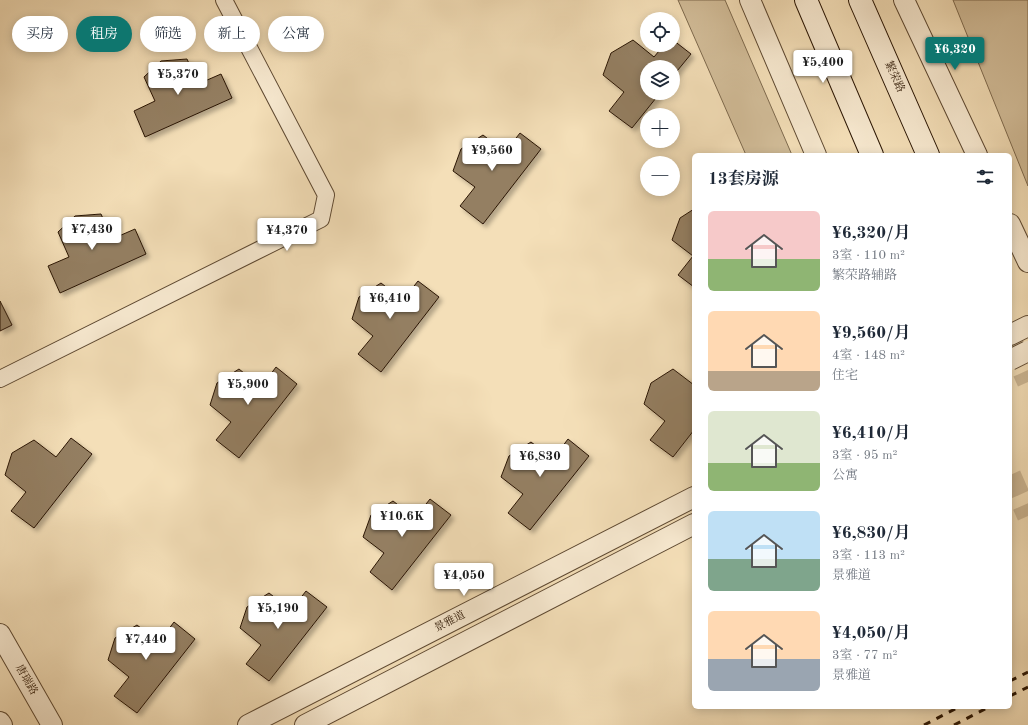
<!DOCTYPE html>
<html lang="zh">
<meta charset="utf-8">
<style>
body{margin:0;font-family:"Old Standard TT","Noto Serif SC",serif;background:#f2f2f3;color:#1f2937;height:100vh;display:flex;flex-direction:column;font-size:15px;white-space:nowrap}
*{box-sizing:border-box;margin:0}
p{font-size:13px;color:#747a83}
.icon{flex:none;width:22px;height:22px;fill:none;stroke:currentColor;stroke-width:2;stroke-linecap:round;stroke-linejoin:round}
.map{position:relative;flex:1;overflow:hidden}
.panel{position:absolute;left:692px;top:153px;width:320px;height:556px;display:flex;flex-direction:column;background:#fff;border-radius:6px;box-shadow:0 2px 10px #0003}
.panel>*{flex:none}
.top-card{position:absolute;left:12px;top:16px;width:380px;height:36px;display:flex;gap:8px}
.fabs{position:absolute;left:640px;top:12px;display:grid;gap:8px}
.fabs a{display:grid;place-items:center;width:40px;height:40px;border-radius:50%;background:#fff;box-shadow:0 2px 10px #0003;font-size:20px}
.price{position:absolute;translate:-50% -34px;padding:0 9px;border-radius:4px;background:#fff;color:#222;font-size:13px;line-height:26px;filter:drop-shadow(0 1px 2px #0008)}
.price::after{content:'';position:absolute;left:50%;top:24px;width:12px;height:9px;margin-left:-6px;background:inherit;clip-path:polygon(0 0,100% 0,50% 100%)}
.price.current{background:#0f766e;color:#fff}
ul{padding:0;list-style:none}
li{display:flex;align-items:center;gap:12px;height:100px;padding:0 16px}
li span{display:grid;place-items:center;flex:none;width:112px;height:80px;border-radius:6px;color:#555}
li>.icon{margin-inline-start:auto}
span .icon{width:48px;height:48px;fill:#fffc;stroke-width:1}
li b{font-size:17px}
h2{display:flex;justify-content:space-between;align-items:center;height:48px;padding:0 16px;font-size:17px}
.tag{padding:0 14px;border-radius:18px;background:#fff;box-shadow:0 2px 10px #0003;font-size:14px;line-height:36px}
.tag.current{background:#0f766e;color:#fff}
.map>svg:first-child{display:block}
.green{fill:#d2bd99;stroke:#7e6a4e}
.building{fill:#947f62;stroke:#2b1604;filter:url(#shadow)}
.lines{fill:none;stroke-linecap:round;stroke-linejoin:round}
.secondary-tunnel{stroke:#ccb794;stroke-width:22;stroke-dasharray:22 11;stroke-linecap:butt}
.minor-casing{stroke:#5d4831;stroke-width:18}
.tertiary-casing{stroke:#5d4831;stroke-width:22}
.secondary-casing{stroke:#2b1604;stroke-width:24}
.minor{stroke:#f8ead1;stroke-width:16}
.tertiary{stroke:#f8ead1;stroke-width:20}
.secondary{stroke:#f8ead1;stroke-width:22}
.rail{stroke:#2b1604;stroke-width:3;stroke-dasharray:7 7;stroke-linecap:butt}
.tertiary-bridge-casing{stroke:#5d4831;stroke-width:22;stroke-linecap:butt}
.tertiary-bridge{stroke:#f8ead1;stroke-width:20}
.labels{text-anchor:middle;dominant-baseline:central;stroke-width:3.5;stroke-linejoin:round;paint-order:stroke}
.street-label{font-size:11px;fill:#2b1604;stroke:#f8ead1}
</style>
<div class="map">
<svg width="1028" height="725" viewBox="0 0 1028 725">
<defs>
<filter id="shadow"><feDropShadow dx="3.5" dy="3.5" stdDeviation="2" flood-color="#0004"/></filter>
</defs>
<rect width="100%" height="100%" fill="#f4dfb8"/>
<filter id="stains"><feTurbulence type="fractalNoise" baseFrequency=".005" numOctaves="4"/><feColorMatrix values="0 0 0 0 .2 0 0 0 0 .09 0 0 0 0 .02 0 0 0 .5 -.17"/></filter>
<radialGradient id="worn" r=".72"><stop offset=".6" stop-color="#630" stop-opacity="0"/><stop offset="1" stop-color="#630" stop-opacity=".3"/></radialGradient>
<!-- green -->
<g class="green">
<polygon points="678,0 725,0 792,155 746,155"/>
<polygon points="953,0 1028,0 1028,186"/>
</g>
<!-- building -->
<g class="building">
<polygon points="633,40 654,57 664,45 673,45 673,40 691,54 673,76 673,67 647,67 647,93 660,93 632,128 609,111 624,92 603,75 611,53"/>
<polygon points="187,59 198,84 221,74 232,98 145,137 134,111 155,101 144,77 161,61"/>
<polygon points="520,133 541,149 483,224 460,206 475,187 453,171 461,149 483,135 505,152"/>
<polygon points="694,209 694,287 678,275 693,256 672,240 680,218"/>
<polygon points="101,214 112,239 135,229 146,254 60,293 48,266 69,257 58,232 75,216"/>
<polygon points="418,281 439,297 381,372 358,354 373,336 352,319 359,297 381,283 403,300"/>
<polygon points="0,301 12,325 0,331"/>
<polygon points="276,367 297,384 239,458 216,440 231,422 210,405 217,383 239,369 261,387"/>
<polygon points="673,369 694,385 694,430 673,457 650,440 665,421 644,404 651,383"/>
<polygon points="71,438 92,454 34,528 11,511 26,492 5,475 12,453 34,440 56,457"/>
<polygon points="568,439 589,456 530,530 508,513 523,494 501,477 509,456 531,442 553,459"/>
<polygon points="430,499 451,515 392,590 370,572 384,553 363,537 371,515 393,501 415,518"/>
<polygon points="306,591 327,607 269,681 246,664 261,645 240,628 247,607 269,593 291,610"/>
<polygon points="174,622 195,639 137,713 114,696 129,677 108,660 115,638 137,625 159,642"/>
</g>
<g class="lines">
<!-- secondary-tunnel -->
<g class="secondary-tunnel">
<polyline points="1010,342 1028,382"/>
<polyline points="1010,475 1028,516"/>
</g>
<!-- minor casing -->
<g class="minor-casing">
<polyline id="minor" points="0,379 321,219 326,195 224,0"/>
</g>
<!-- tertiary casing -->
<g class="tertiary-casing">
<g id="tertiary">
<polyline points="750,0 816,155"/>
<polyline points="904,0 977,155"/>
<polyline points="1010,224 1028,262"/>
<polyline points="1010,335 1028,326"/>
<polyline points="0,634 52,725"/>
<polyline points="0,722 2,725"/>
<polyline points="248,725 694,497"/>
<polyline points="305,725 694,524"/>
</g>
</g>
<!-- secondary casing -->
<g class="secondary-casing">
<g id="secondary">
<polyline points="806,0 872,155"/>
<polyline points="860,0 928,155"/>
</g>
</g>
<!-- minor -->
<use href="#minor" class="minor"/>
<!-- tertiary -->
<use href="#tertiary" class="tertiary"/>
<!-- secondary -->
<use href="#secondary" class="secondary"/>
<!-- rail -->
<g class="rail">
<polyline points="1010,681 1028,672"/>
<polyline points="1010,696 1028,687"/>
<polyline points="924,725 959,707"/>
<polyline points="954,725 989,707"/>
</g>
<!-- tertiary-bridge casing -->
<g class="tertiary-bridge-casing">
<polyline id="tertiary-bridge" points="1010,360 1028,351"/>
</g>
<!-- tertiary-bridge -->
<use href="#tertiary-bridge" class="tertiary-bridge"/>
</g>
<g class="labels">
<!-- street labels -->
<g class="street-label">
<text transform="translate(894 77) rotate(66)">繁荣路</text>
<text transform="translate(450 622) rotate(-27)">景雅道</text>
<text transform="translate(26 680) rotate(60)">唐瑞路</text>
</g>
</g>
<rect width="100%" height="100%" filter="url(#stains)"/>
<rect width="100%" height="100%" fill="url(#worn)"/>
</svg>
<div class="fabs">
<a><svg class="icon" aria-label="locate" viewBox="0 0 24 24"><circle cx="12" cy="12" r="6"/><path d="M12 2v4M12 18v4M2 12h4M18 12h4"/></svg></a>
<a><svg class="icon" aria-label="layers" viewBox="0 0 24 24"><path d="M12 4l9 5-9 5-9-5zM3 14l9 5 9-5"/></svg></a>
<a>+</a>
<a>−</a>
</div>
<b class="price current" style="left:955px;top:71px">¥6,320</b>
<b class="price" style="left:823px;top:84px">¥5,400</b>
<b class="price" style="left:178px;top:96px">¥5,370</b>
<b class="price" style="left:492px;top:172px">¥9,560</b>
<b class="price" style="left:92px;top:251px">¥7,430</b>
<b class="price" style="left:287px;top:252px">¥4,370</b>
<b class="price" style="left:390px;top:320px">¥6,410</b>
<b class="price" style="left:248px;top:406px">¥5,900</b>
<b class="price" style="left:540px;top:478px">¥6,830</b>
<b class="price" style="left:402px;top:538px">¥10.6K</b>
<b class="price" style="left:464px;top:597px">¥4,050</b>
<b class="price" style="left:278px;top:630px">¥5,190</b>
<b class="price" style="left:146px;top:661px">¥7,440</b>
<div class="top-card">
<a class="tag">买房</a>
<a class="tag current">租房</a>
<a class="tag">筛选</a>
<a class="tag">新上</a>
<a class="tag">公寓</a>
</div>
<section class="panel">
<h2>13套房源<svg class="icon" aria-label="filters" viewBox="0 0 24 24"><path d="M4 7h16M4 17h16"/><circle cx="9" cy="7" r="2"/><circle cx="15" cy="17" r="2"/></svg></h2>
<ul>
<li><span style="background:linear-gradient(#f6c9c9 60%,#8fb573 0)"><svg class="icon" aria-label="home" viewBox="0 0 24 24"><path d="M3 11l9-7 9 7M6 9v11h12V9"/></svg></span><div><b>¥6,320/月</b><p>3室 · 110 m²</p><p>繁荣路辅路</p></div></li>
<li><span style="background:linear-gradient(#ffd9b3 75%,#b9a48a 0)"><svg class="icon" aria-label="home" viewBox="0 0 24 24"><path d="M3 11l9-7 9 7M6 9v11h12V9"/></svg></span><div><b>¥9,560/月</b><p>4室 · 148 m²</p><p>住宅</p></div></li>
<li><span style="background:linear-gradient(#dfe7d0 65%,#8fb573 0)"><svg class="icon" aria-label="home" viewBox="0 0 24 24"><path d="M3 11l9-7 9 7M6 9v11h12V9"/></svg></span><div><b>¥6,410/月</b><p>3室 · 95 m²</p><p>公寓</p></div></li>
<li><span style="background:linear-gradient(#bfe0f5 60%,#7fa58c 0)"><svg class="icon" aria-label="home" viewBox="0 0 24 24"><path d="M3 11l9-7 9 7M6 9v11h12V9"/></svg></span><div><b>¥6,830/月</b><p>3室 · 113 m²</p><p>景雅道</p></div></li>
<li><span style="background:linear-gradient(#ffd9b3 60%,#9aa5b1 0)"><svg class="icon" aria-label="home" viewBox="0 0 24 24"><path d="M3 11l9-7 9 7M6 9v11h12V9"/></svg></span><div><b>¥4,050/月</b><p>3室 · 77 m²</p><p>景雅道</p></div></li>
</ul>
</section>
</div>
